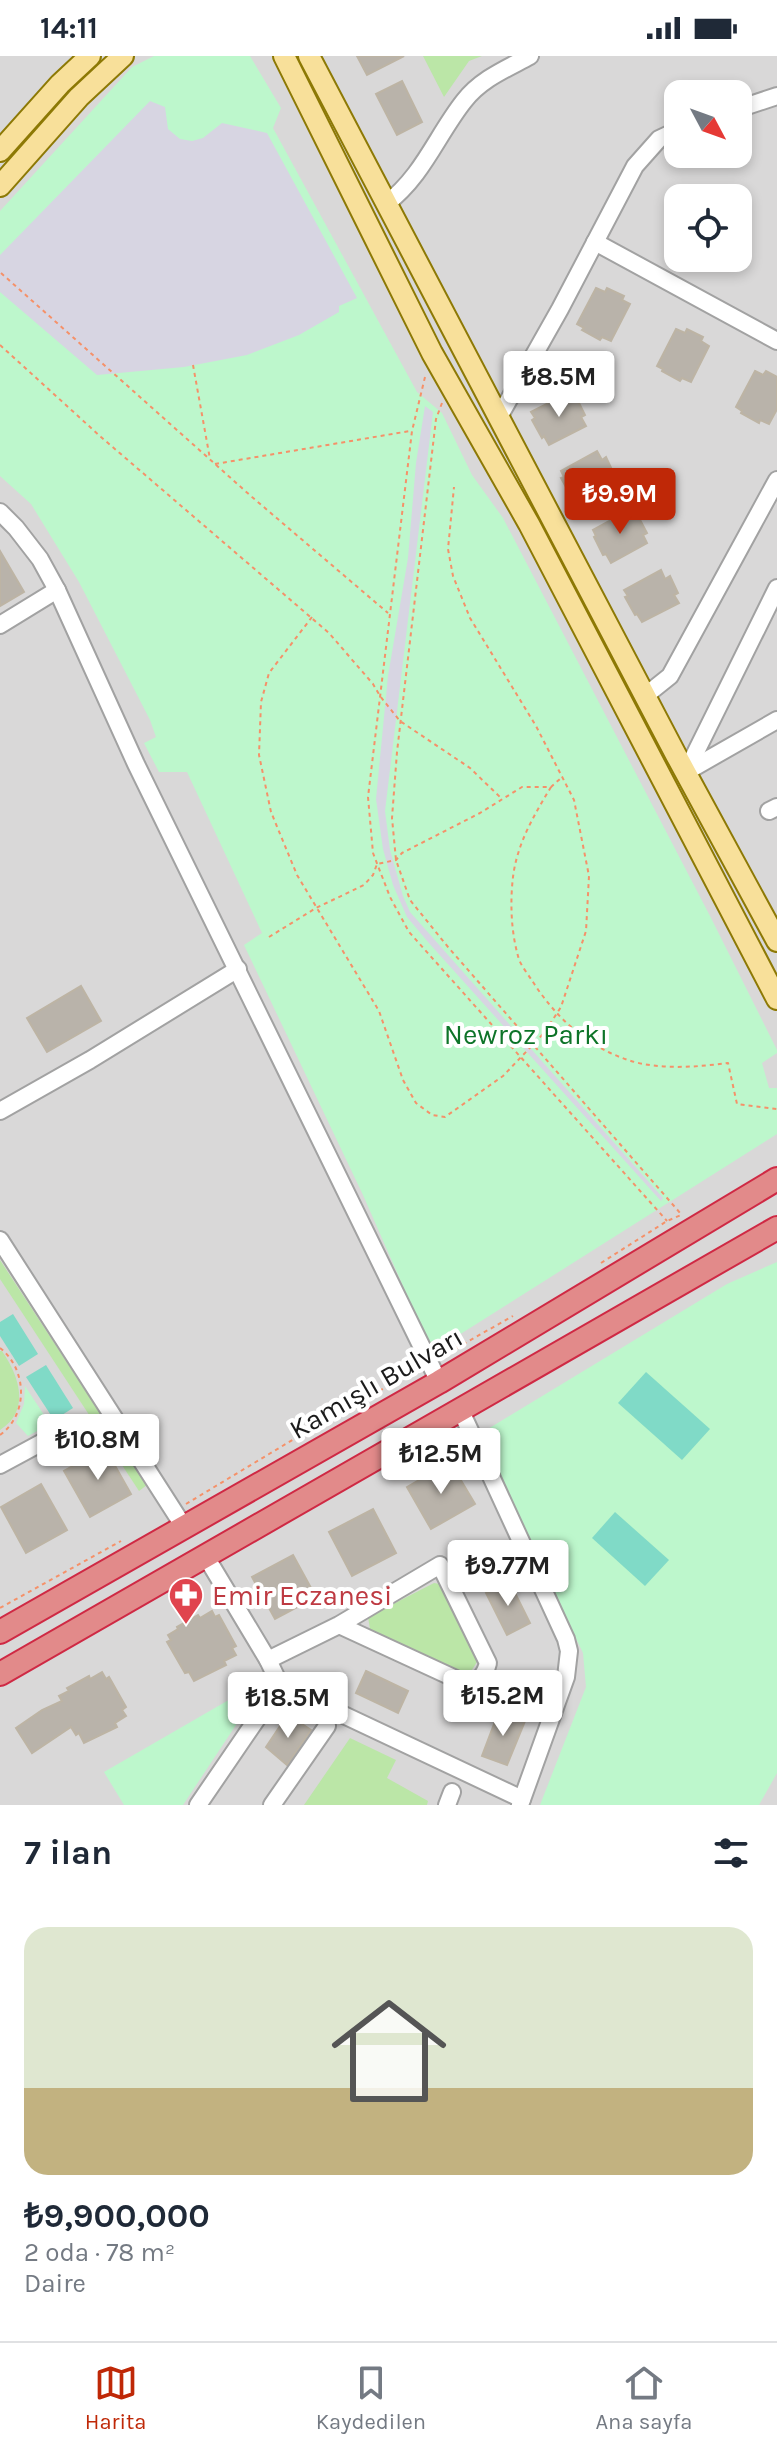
<!DOCTYPE html>
<html lang="tr">
<meta charset="utf-8">
<style>
body{margin:0;font-family:Karla,sans-serif;background:#f2f2f3;color:#1f2937;height:100vh;display:flex;flex-direction:column;font-size:30px;white-space:nowrap}
*{box-sizing:border-box;margin:0}
p{font-size:26px;color:#747a83}
.icon{flex:none;width:44px;height:44px;fill:none;stroke:currentColor;stroke-width:2;stroke-linecap:round;stroke-linejoin:round}
.map{position:relative;height:1749px;overflow:hidden}
.panel{display:flex;flex-direction:column;background:#fff;flex:1}
.panel>*{flex:none}
.needle{width:52px;rotate:131deg}
.tools{position:absolute;left:664px;top:24px;display:grid;gap:16px}
.tools a{display:grid;place-items:center;width:88px;height:88px;border-radius:16px;background:#fff;box-shadow:0 4px 12px #0003;font-size:40px}
.price{position:absolute;translate:-50% -68px;padding:0 18px;border-radius:8px;background:#fff;color:#222;font-size:26px;line-height:52px;filter:drop-shadow(0 2px 4px #0008)}
.price::after{content:'';position:absolute;left:50%;top:48px;width:24px;height:18px;margin-left:-12px;background:inherit;clip-path:polygon(0 0,100% 0,50% 100%)}
.price.active{background:#bf2807;color:#fff}
ul{padding:0;list-style:none}
li{display:grid;align-content:center;gap:16px;height:424px;padding:0 24px}
li+li{border-top:2px solid #e0e1e3}
li span{display:grid;place-items:center;height:248px;border-radius:24px;color:#555}
li>.icon{margin-inline-start:auto}
span .icon{width:144px;height:144px;fill:#fffc;stroke-width:1}
li b{font-size:34px}
h2{display:flex;justify-content:space-between;align-items:center;height:96px;padding:0 24px;font-size:34px}
.status{display:flex;justify-content:space-between;align-items:center;height:56px;padding:0 40px;background:#fff;direction:ltr}
.status svg{height:22px;fill:currentColor}
.dock{display:flex;justify-content:space-around;align-items:center;height:112px;border-top:2px solid #e0e1e3;background:#fff;font-size:22px;color:#747a83}
.dock a{display:grid;justify-items:center;gap:4px}
.dock .active{color:#bf2807}
.map>svg:first-child{display:block}
.residential{fill:#d9d8d8;fill-rule:evenodd}
.grass{fill:#bbe6a7}
.park{fill:#bdf7cc}
.pitch{fill:#80dac7}
.plaza{fill:#d7d5e2}
.building{fill:#b9b3aa;stroke:#bdb4a4;stroke-width:2}
.lines{fill:none;stroke-linecap:round;stroke-linejoin:round}
.minor-casing{stroke:#a2a2a2;stroke-width:20}
.major-casing{stroke:#8d7905;stroke-width:24}
.highway-casing{stroke:#cf2944;stroke-width:26}
.path{stroke:#f59169;stroke-width:2;stroke-dasharray:4 4;stroke-linecap:butt}
.minor{stroke:#fff;stroke-width:16}
.major{stroke:#f8e09a;stroke-width:20}
.highway{stroke:#e28a8a;stroke-width:22}
.labels{text-anchor:middle;dominant-baseline:central;stroke-width:8;stroke-linejoin:round;paint-order:stroke}
.park-label{font-size:28px;fill:#0e7429;stroke:#fff}
.street-label{font-size:28px;fill:#1b1b1b;stroke:#fff}
.health-label{font-size:28px;fill:#be3a42;stroke:#fff;text-anchor:start}
</style>
<div class="status"><b>14:11</b><svg viewBox="0 0 49 12"><path d="M0 12V9h3v3zM5 12V6h3v6zM10 12V3h3v9zM15 12V0h3v12zM26 1h20v11H26zM47 4h2v5h-2z"/></svg></div>
<div class="map">
<svg width="777" height="1749" viewBox="0 0 777 1749">
<rect width="100%" height="100%" fill="#ecebe1"/>
<!-- residential -->
<path class="residential" d="M0 0H777V1749H0ZM678 38H738V98H678ZM678 142H738V202H678Z"/>
<!-- grass -->
<g class="grass">
<polygon points="423,0 482,0 469,5 444,41"/>
<polygon points="0,1204 147,1429 139,1435 0,1223"/>
<path d="M0 1295H2C19 1320 31 1354 0 1374Z"/>
<polygon points="434,1527 440,1528 477,1606 468,1620 370,1573 368,1561"/>
<polygon points="350,1682 396,1704 387,1722 428,1745 427,1749 304,1749"/>
</g>
<!-- park -->
<g class="park">
<polygon points="154,0 250,0 281,52 273,72 417,336 442,357 472,419 503,462 710,860 777,994 777,997 762,1007 769,1032 777,1032 777,1078 432,1296 363,1139 244,889 262,877 187,716 159,716 144,687 156,681 150,664 79,526 31,448 0,420 0,155 132,11"/>
<polygon points="777,1206 777,1717 759,1749 540,1749 586,1631 583,1597 478,1379 727,1228"/>
<polygon points="25,1330 50,1368 28,1380 16,1367 24,1348"/>
<polygon points="267,1622 183,1749 124,1749 104,1716"/>
</g>
<!-- pitch -->
<g class="pitch">
<polygon points="13,1258 38,1298 19,1310 0,1280 0,1266"/>
<polygon points="46,1309 73,1352 54,1364 26,1321"/>
<polygon points="646,1316 710,1373 682,1404 618,1347"/>
<polygon points="615,1456 669,1504 645,1530 592,1482"/>
</g>
<!-- plaza -->
<g class="plaza">
<polygon points="150,45 165,51 168,73 180,83 192,85 203,82 222,67 267,77 357,242 339,250 339,256 299,279 247,299 184,311 97,319 0,236 0,199"/>
<polygon points="425,350 433,356 385,755 390,794 403,840 410,856 663,1142 661,1145 428,886 407,861 393,829 383,793 376,743 388,620 408,502 416,407"/>
</g>
<!-- building -->
<g class="building">
<polygon points="357,0 404,0 367,19"/>
<polygon points="402,25 422,66 397,79 376,38"/>
<polygon points="596,232 605,236 607,232 624,240 622,244 630,248 611,285 602,281 600,284 582,274 584,272 577,268"/>
<polygon points="676,273 685,277 687,273 703,281 701,285 709,290 691,326 682,322 680,325 662,315 663,313 657,310"/>
<polygon points="755,315 763,319 766,315 777,321 777,353 769,368 760,364 759,367 741,357 742,355 736,351"/>
<polygon points="568,337 572,345 577,343 585,359 581,361 586,370 549,389 544,380 542,382 532,364 535,362 531,356"/>
<polygon points="597,395 602,404 606,401 614,418 610,420 615,428 578,448 574,439 571,440 561,422 564,421 561,415"/>
<polygon points="629,454 634,463 638,460 647,477 643,479 647,487 611,507 606,498 603,499 594,481 596,480 593,474"/>
<polygon points="0,495 24,536 0,550"/>
<polygon points="661,514 665,523 670,520 678,537 674,539 679,547 642,566 637,558 635,559 625,541 628,540 624,534"/>
<polygon points="81,930 101,965 47,996 27,962"/>
<polygon points="105,1392 131,1438 90,1461 64,1415"/>
<polygon points="450,1406 475,1448 431,1473 407,1431"/>
<polygon points="41,1428 67,1474 26,1497 1,1451"/>
<polygon points="373,1453 396,1497 352,1520 329,1476"/>
<polygon points="293,1499 316,1541 275,1563 252,1521"/>
<polygon points="509,1525 530,1567 507,1579 486,1537"/>
<polygon points="212,1555 215,1561 219,1559 236,1590 232,1592 236,1599 224,1605 226,1609 194,1625 189,1616 185,1617 167,1586 171,1584 168,1579 178,1573 177,1571 198,1559 200,1562"/>
<polygon points="366,1615 408,1635 398,1657 356,1637"/>
<polygon points="102,1616 106,1623 109,1621 126,1651 122,1654 126,1660 115,1667 117,1671 84,1687 79,1677 76,1679 71,1671 32,1697 16,1672 42,1654 62,1645 59,1640 69,1635 67,1632 89,1620 90,1623"/>
<polygon points="499,1655 525,1665 507,1709 482,1700"/>
<polygon points="286,1661 294,1666 296,1664 311,1674 287,1709 266,1691"/>
</g>
<g class="lines">
<!-- minor casing -->
<g class="minor-casing">
<g id="minor">
<polyline points="738,53 777,40"/>
<path d="M386 148C423 120 437 79 464 45 481 23 506 13 530 0"/>
<polyline points="595,186 777,285"/>
<polyline points="499,361 560,253 635,110 659,83 678,74"/>
<polyline points="0,456 16,472 40,503 57,534 136,708 439,1326"/>
<polyline points="0,569 57,534"/>
<polyline points="645,640 670,620 777,424"/>
<polyline points="686,716 777,532"/>
<polyline points="686,716 777,664"/>
<polyline points="769,755 777,751"/>
<polyline points="0,1055 90,1004 238,913"/>
<polyline points="0,1184 184,1471"/>
<polyline points="460,1353 566,1583 569,1595 566,1621 520,1749"/>
<polyline points="0,1409 76,1368"/>
<polyline points="205,1499 268,1604 280,1629 522,1743"/>
<path d="M268 1604 339 1569 440 1509 488 1607C485 1619 480 1624 469 1629L339 1569"/>
<polyline points="198,1749 280,1629"/>
<polyline points="272,1749 327,1670"/>
<polyline points="447,1749 452,1736"/>
</g>
</g>
<!-- major casing -->
<g class="major-casing">
<g id="major">
<polyline points="284,0 432,297 529,468 777,943"/>
<polyline points="309,0 676,699 777,885"/>
<polyline points="0,95 60,28 90,0"/>
<polyline points="0,130 79,41 123,0"/>
</g>
</g>
<!-- highway casing -->
<g class="highway-casing">
<g id="highway">
<polyline points="0,1576 439,1326 777,1123"/>
<polyline points="0,1618 777,1172"/>
</g>
</g>
<!-- path -->
<g class="path">
<polyline points="1,217 252,441 388,557"/>
<polyline points="0,289 101,381 329,577 373,628 380,640 400,665 470,712 502,743"/>
<polyline points="193,309 210,403"/>
<polyline points="425,321 412,375 368,741 373,797 390,841 409,876 667,1165"/>
<polyline points="442,347 436,363 397,696 392,762 396,804 410,844 448,891 681,1158"/>
<polyline points="215,408 410,375"/>
<polyline points="312,561 269,617 261,646 259,699 271,756 297,819 379,955 403,1024 416,1047 432,1059 445,1061 503,1020 544,977 561,951 586,875 589,820 574,744 536,670 470,562 453,520 448,493 454,431"/>
<path d="M551 731C534 759 517 788 513 821 510 846 511 875 518 900 520 909 528 918 533 926 556 962 589 992 631 1005 661 1014 697 1011 728 1007L737 1048 777 1053"/>
<polyline points="269,881 316,852 364,829 373,819 377,808 396,804 402,797 480,757 522,731 551,731 561,722"/>
<polyline points="601,1207 667,1165 681,1159"/>
<path d="M0 1292C27 1313 29 1358 0 1379"/>
<polyline points="442,1300 513,1260"/>
<polyline points="186,1448 304,1377 415,1315"/>
<polyline points="0,1552 121,1485"/>
</g>
<!-- minor -->
<use href="#minor" class="minor"/>
<!-- major -->
<use href="#major" class="major"/>
<!-- highway -->
<use href="#highway" class="highway"/>
</g>
<!-- icons -->
<defs>
<g id="pharmacy-pin" transform="scale(1.8)"><path d="M0 17L-7.5 6A9.5 9.5 0 1 1 7.5 6Z" fill="#e0444e" stroke="#fff"/><path d="M-2-6h4v4h4v4h-4v4h-4v-4h-4v-4h4Z" fill="#fff"/></g>
</defs>
<g fill-rule="evenodd">
<use href="#pharmacy-pin" x="186" y="1539"/>
</g>
<g class="labels">
<!-- park labels -->
<g class="park-label">
<text x="526" y="978">Newroz Parkı</text>
</g>
<!-- street labels -->
<g class="street-label">
<text transform="translate(376 1327) rotate(-30)">Kamışlı Bulvarı</text>
</g>
<!-- health labels -->
<g class="health-label">
<text x="212" y="1539">Emir Eczanesi</text>
</g>
</g>
</svg>
<div class="tools">
<a><svg class="needle" viewBox="-14 -14 28 28"><path d="M0-13l5 13h-10z" fill="#e53935"/><path d="M0 13l5-13h-10z" fill="#747a83"/></svg></a>
<a><svg class="icon" aria-label="locate" viewBox="0 0 24 24"><circle cx="12" cy="12" r="6"/><path d="M12 2v4M12 18v4M2 12h4M18 12h4"/></svg></a>
</div>
<b class="price" style="left:559px;top:363px">₺8.5M</b>
<b class="price active" style="left:620px;top:480px">₺9.9M</b>
<b class="price" style="left:98px;top:1426px">₺10.8M</b>
<b class="price" style="left:441px;top:1440px">₺12.5M</b>
<b class="price" style="left:508px;top:1552px">₺9.77M</b>
<b class="price" style="left:503px;top:1682px">₺15.2M</b>
<b class="price" style="left:288px;top:1684px">₺18.5M</b>
</div>
<section class="panel">
<h2>7 ilan<svg class="icon" aria-label="filters" viewBox="0 0 24 24"><path d="M4 7h16M4 17h16"/><circle cx="9" cy="7" r="2"/><circle cx="15" cy="17" r="2"/></svg></h2>
<ul>
<li><span style="background:linear-gradient(#dfe7d0 65%,#c2b280 0)"><svg class="icon" aria-label="home" viewBox="0 0 24 24"><path d="M3 11l9-7 9 7M6 9v11h12V9"/></svg></span><div><b>₺9,900,000</b><p>2 oda · 78 m²</p><p>Daire</p></div></li>
</ul>
</section>
<nav class="dock">
<a class="active"><svg class="icon" aria-label="map" viewBox="0 0 24 24"><path d="M3 6l6-2 6 2 6-2v14l-6 2-6-2-6 2zM9 4v14M15 6v14"/></svg>Harita</a>
<a><svg class="icon" aria-label="saved" viewBox="0 0 24 24"><path d="M7 4h10v16l-5-4-5 4z"/></svg>Kaydedilen</a>
<a><svg class="icon" aria-label="home" viewBox="0 0 24 24"><path d="M3 11l9-7 9 7M6 9v11h12V9"/></svg>Ana sayfa</a>
</nav>
